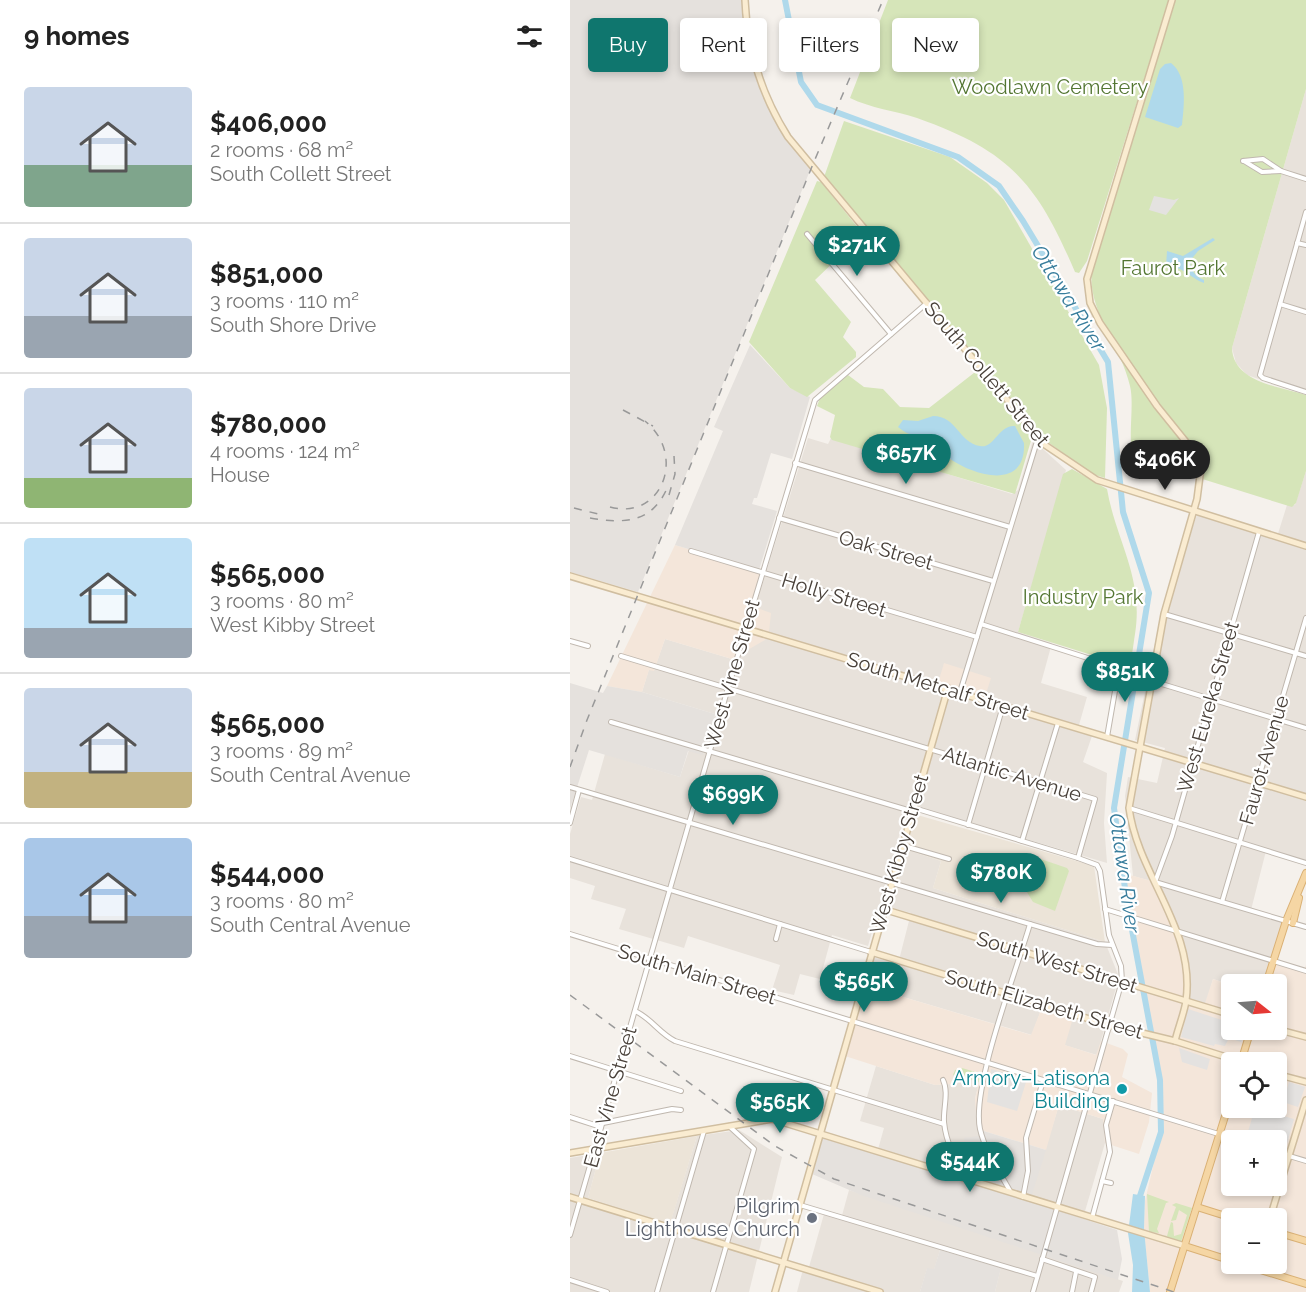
<!DOCTYPE html>
<meta charset="utf-8">
<style>
body{margin:0;font-family:Raleway,sans-serif;background:#f6f6f6;color:#222;height:100vh;display:flex;flex-direction:column;font-size:22px;white-space:nowrap}
*{box-sizing:border-box;margin:0}
p{font-size:20px;color:#767676}
.icon{flex:none;width:33px;height:33px;fill:none;stroke:currentColor;stroke-width:2;stroke-linecap:round;stroke-linejoin:round}
.map{position:relative;flex:1;overflow:hidden}
.sheet{display:flex;flex-direction:column;background:#fff;width:570px}
.sheet>*{flex:none}
.hud{position:absolute;left:18px;top:18px;width:570px;height:54px;display:flex;gap:12px}
.needle{width:39px;rotate:107deg}
.controls{position:absolute;left:651px;top:974px;display:grid;gap:12px}
.controls a{display:grid;place-items:center;width:66px;height:66px;border-radius:6px;background:#fff;box-shadow:0 3px 9px #0003;font-size:30px}
.price{position:absolute;translate:-50% -51px;padding:0 14px;border-radius:21px;background:#0f766e;color:#fff;font-size:20px;line-height:39px;filter:drop-shadow(0 2px 3px #0008)}
.price::after{content:'';position:absolute;left:50%;top:36px;width:18px;height:14px;margin-left:-9px;background:inherit;clip-path:polygon(0 0,100% 0,50% 100%)}
.price.current{background:#222;color:#fff}
ul{padding:0;list-style:none}
li{display:flex;align-items:center;gap:18px;height:150px;padding:0 24px}
li+li{border-top:2px solid #e0e0e0}
li span{display:grid;place-items:center;flex:none;width:168px;height:120px;border-radius:6px;color:#555}
li>.icon{margin-inline-start:auto}
span .icon{width:72px;height:72px;fill:#fffc;stroke-width:1}
li b{font-size:26px}
h2{display:flex;justify-content:space-between;align-items:center;height:72px;padding:0 24px;font-size:26px}
.tag{padding:0 21px;border-radius:6px;background:#fff;box-shadow:0 3px 9px #0003;font-size:21px;line-height:54px}
.tag.current{background:#0f766e;color:#fff}
main{display:flex;flex:1;min-height:0}
.map>svg:first-child{display:block}
.residential{fill:#e8e2db}
.commercial{fill:#f4e6da;fill-rule:evenodd}
.industrial{fill:#e5e1dd}
.education{fill:#ece4d8}
.green{fill:#d6e5b9}
.parking{fill:#e4e2e0}
.water{fill:#afd9eb}
.lines{fill:none;stroke-linecap:round;stroke-linejoin:round}
.river{stroke:#afd9eb;stroke-width:6}
.street-casing{stroke:#c0b8af;stroke-width:6}
.secondary-casing{stroke:#d0bea0;stroke-width:8}
.primary-casing{stroke:#dab175;stroke-width:8}
.street{stroke:#fff;stroke-width:4}
.secondary{stroke:#faecd1;stroke-width:5}
.primary{stroke:#f5d6a4;stroke-width:6}
.rail{stroke:#999;stroke-width:1.5;stroke-dasharray:8 8;stroke-linecap:butt}
.culture-dot{fill:#0f9aa8;stroke:#fff;stroke-width:2}
.worship-dot{fill:#6b7280;stroke:#fff;stroke-width:2}
.labels{text-anchor:middle;dominant-baseline:central;stroke-width:4.5;stroke-linejoin:round;paint-order:stroke}
.park-label{font-size:20px;fill:#537632;stroke:#fff}
.street-label{font-size:20px;fill:#49413a;stroke:#fff}
.culture-label{font-size:20px;fill:#0d838f;stroke:#fff;text-anchor:end}
.worship-label{font-size:20px;fill:#5b616d;stroke:#fff;text-anchor:end}
.water-label{font-size:21px;font-style:italic;fill:#387d9c;stroke:#fff}
</style>
<main>
<section class="sheet">
<h2>9 homes<svg class="icon" aria-label="filters" viewBox="0 0 24 24"><path d="M4 7h16M4 17h16"/><circle cx="9" cy="7" r="2"/><circle cx="15" cy="17" r="2"/></svg></h2>
<ul>
<li><span style="background:linear-gradient(#c9d6e8 65%,#7fa58c 0)"><svg class="icon" aria-label="home" viewBox="0 0 24 24"><path d="M3 11l9-7 9 7M6 9v11h12V9"/></svg></span><div><b>$406,000</b><p>2 rooms · 68 m²</p><p>South Collett Street</p></div></li>
<li><span style="background:linear-gradient(#c9d6e8 65%,#9aa5b1 0)"><svg class="icon" aria-label="home" viewBox="0 0 24 24"><path d="M3 11l9-7 9 7M6 9v11h12V9"/></svg></span><div><b>$851,000</b><p>3 rooms · 110 m²</p><p>South Shore Drive</p></div></li>
<li><span style="background:linear-gradient(#c9d6e8 75%,#8fb573 0)"><svg class="icon" aria-label="home" viewBox="0 0 24 24"><path d="M3 11l9-7 9 7M6 9v11h12V9"/></svg></span><div><b>$780,000</b><p>4 rooms · 124 m²</p><p>House</p></div></li>
<li><span style="background:linear-gradient(#bfe0f5 75%,#9aa5b1 0)"><svg class="icon" aria-label="home" viewBox="0 0 24 24"><path d="M3 11l9-7 9 7M6 9v11h12V9"/></svg></span><div><b>$565,000</b><p>3 rooms · 80 m²</p><p>West Kibby Street</p></div></li>
<li><span style="background:linear-gradient(#c9d6e8 70%,#c2b280 0)"><svg class="icon" aria-label="home" viewBox="0 0 24 24"><path d="M3 11l9-7 9 7M6 9v11h12V9"/></svg></span><div><b>$565,000</b><p>3 rooms · 89 m²</p><p>South Central Avenue</p></div></li>
<li><span style="background:linear-gradient(#a9c7e8 65%,#9aa5b1 0)"><svg class="icon" aria-label="home" viewBox="0 0 24 24"><path d="M3 11l9-7 9 7M6 9v11h12V9"/></svg></span><div><b>$544,000</b><p>3 rooms · 80 m²</p><p>South Central Avenue</p></div></li>
</ul>
</section>
<div class="map">
<svg width="736" height="1292" viewBox="0 0 736 1292">
<rect width="100%" height="100%" fill="#f5f1ec"/>
<!-- residential -->
<g class="residential">
<polygon points="736,89 736,395 677,375 666,363 662,348"/>
<polygon points="238,438 258,444 261,438 442,494 448,490 463,440 496,470 448,632 482,643 471,683 517,697 509,725 511,733 522,736 513,762 537,773 534,823 537,863 338,804 298,946 262,935 250,979 230,974 224,995 202,990 210,965 118,936 114,948 49,929 56,909 21,899 25,886 0,878 0,834 11,797 22,800 35,754 110,777 119,750 133,754 145,714 72,692 79,669 84,670 95,639 162,659 185,608"/>
<polygon points="736,471 736,863 696,851 681,910 716,921 696,984 661,985 643,979 635,1007 616,1001 585,882 563,876 555,796 558,777 587,783 595,748 565,740 591,614 627,515 706,540 717,505 725,505"/>
<polygon points="334,849 371,861 363,888 535,942 549,977 527,1055 494,1045 502,1018 471,1010 462,1035 296,986 303,957 328,964 341,913 319,907"/>
<polygon points="306,1066 365,1085 381,1084 383,1075 409,1082 405,1099 410,1136 396,1148 398,1177 307,1153 314,1128 290,1121"/>
<polygon points="489,1105 533,1119 535,1143 513,1218 459,1201"/>
<polygon points="169,1130 212,1157 179,1292 0,1292 0,1158 30,1153 18,1198 100,1223 127,1136"/>
<polygon points="279,1190 553,1281 549,1292 425,1292 431,1267 370,1250 364,1270 357,1269 350,1292 227,1292 232,1273 239,1267 254,1214 271,1219"/>
</g>
<!-- commercial -->
<g class="commercial">
<polygon points="105,545 196,572 185,607 201,613 199,632 195,640 162,659 95,639 84,671 79,670 72,692 37,686"/>
<polygon points="374,663 421,678 415,697 368,683"/>
<path d="M553 873 585 882 597 905 614 963 616 1001 634 1006 643 979 661 985 662 1029H706V984H696L703 960 734 970 736 965V1292H580L574 1229 575 1201 591 1132 590 1080ZM662 1062H706V1107H662ZM662 1140H706V1185H662ZM662 1218H706V1263H662Z"/>
<polygon points="296,986 461,1035 471,1010 503,1018 495,1045 526,1055 531,1041 553,1049 558,1054 552,1077 582,1093 579,1122 569,1154 535,1143 533,1119 489,1105 476,1150 407,1129 405,1099 411,1073 385,1070 381,1084 365,1085 275,1056"/>
</g>
<!-- industrial -->
<g class="industrial">
<polygon points="0,0 172,0 174,34 185,77 203,118 241,168 68,592 0,572"/>
<polygon points="180,345 220,388 240,397 222,459 201,453 187,498 184,498 182,504 207,511 189,570 105,545 153,431 144,427"/>
<polygon points="0,683 33,693 37,686 72,692 145,714 133,755 118,751 110,777 19,750 0,809"/>
<polygon points="407,1129 476,1150 460,1201 547,1230 552,1259 548,1280 291,1195 242,1174 251,1138 397,1177 385,1152 395,1148 394,1138 409,1136"/>
<polygon points="370,1250 431,1268 425,1292 350,1292 357,1268 364,1269"/>
</g>
<!-- education -->
<g class="education">
<polygon points="344,814 524,866 535,942 363,888 371,861 334,849"/>
<polygon points="127,1136 100,1224 18,1198 30,1153"/>
</g>
<!-- green -->
<g class="green">
<path d="M318 0H599L517 261 509 273 505 272C467 183 440 151 347 118 326 111 300 108 280 98Z"/>
<path d="M605 0H736V89L662 348C663 382 710 387 736 395V471L726 503 722 507 565 458C556 444 565 407 560 386 550 342 513 308 523 261Z"/>
<polygon points="274,121 380,157 417,183 434,200 529,365 537,408 535,478 522,474 471,437 254,177"/>
<polygon points="247,181 251,182 293,234 245,280 281,322 273,337 286,352 286,357 237,397 220,388 179,342"/>
<polygon points="409,369 463,434 445,494 262,440 260,437 265,415 247,406 250,398 278,375 294,387 313,389 330,407 359,408"/>
<path d="M502 469 537 489C546 541 574 577 565 634 563 645 563 657 557 666L448 632 493 474Z"/>
<polygon points="456,854 497,868 499,871 485,911 463,902 452,884"/>
<polygon points="392,1068 412,1074 409,1082 383,1075 385,1070"/>
<polygon points="577,1194 599,1202 596,1203 587,1229 589,1233 579,1232"/>
<polygon points="606,1203 622,1208 611,1242 593,1235 597,1236 601,1222 603,1223 604,1236 611,1234 617,1215 609,1210 606,1220 601,1221 606,1207 602,1205"/>
</g>
<!-- parking -->
<g class="parking">
<polygon points="584,196 604,200 609,198 596,215 579,210"/>
<polygon points="618,1009 661,1023 662,1029 675,1029 671,1042 659,1038 655,1046 645,1044 644,1046 611,1037"/>
<polygon points="609,1048 640,1059 637,1070 612,1062"/>
<polygon points="421,1069 457,1079 447,1111 417,1102"/>
<polygon points="719,1082 735,1087 728,1107 707,1100 707,1090 716,1092"/>
<polygon points="685,1108 724,1119 716,1147 707,1144 706,1140 694,1140 677,1135"/>
</g>
<!-- water -->
<g class="water">
<path d="M601 63C618 76 614 106 612 125L608 128 575 117 590 69 595 64Z"/>
<path d="M643 238 645 240 628 251 620 261C620 270 626 277 634 280V283C620 278 612 265 596 266L597 251 613 256Z"/>
<path d="M363 416C387 416 389 443 410 446 424 449 429 424 445 426L454 443C456 491 405 476 380 459 375 455 372 449 366 445 354 437 339 437 328 427L333 420 348 421Z"/>
<polygon points="563,1194 575,1196 574,1229 580,1292 562,1292 563,1265 558,1233"/>
</g>
<g class="lines">
<!-- river -->
<polyline class="river" points="215,0 231,82 247,105 388,157 429,186 453,221 538,362 553,512 579,593 544,808 557,903 590,1080 591,1132 568,1202"/>
<!-- street casing -->
<g class="street-casing">
<g id="street">
<polyline points="673,161 693,159 711,171 736,179"/>
<polyline points="674,161 692,172 711,171"/>
<polyline points="736,212 690,375 693,378 736,392"/>
<polyline points="237,234 321,334"/>
<polyline points="727,243 736,245"/>
<polyline points="710,304 736,312"/>
<polyline points="225,463 440,527"/>
<polyline points="209,518 423,581"/>
<polyline points="689,532 602,836 585,882 736,927"/>
<polyline points="121,551 407,637"/>
<polyline points="594,614 736,656"/>
<polyline points="411,624 549,668 537,737"/>
<polyline points="0,641 18,646"/>
<polyline points="51,656 525,799 508,858"/>
<polyline points="582,681 736,728"/>
<polyline points="390,692 468,438"/>
<polyline points="41,722 341,811"/>
<polyline points="0,787 527,944 542,945"/>
<polyline points="344,808 508,858 527,865 530,871 539,935 551,966 552,981 463,1292"/>
<polyline points="559,808 736,863"/>
<polyline points="0,823 9,790"/>
<polyline points="398,825 433,706"/>
<polyline points="452,841 488,723"/>
<polyline points="331,845 379,859"/>
<polyline points="0,859 301,952"/>
<polyline points="652,902 736,618"/>
<polyline points="535,909 736,971"/>
<polyline points="0,934 668,1140"/>
<polyline points="206,939 210,924"/>
<path d="M65 1011C81 1018 89 1033 105 1041L374 1124"/>
<polyline points="0,1056 111,1091"/>
<path d="M373 1080C379 1092 373 1109 374 1122 376 1143 386 1162 396 1179"/>
<polyline points="0,1117 31,1127"/>
<polyline points="33,1123 102,1109 111,1110"/>
<polyline points="706,1152 736,1161"/>
<polyline points="532,1181 541,1183"/>
<path d="M440 1191C429 1171 415 1151 410 1129 401 1087 447 969 460 924"/>
<polyline points="453,1197 458,1171 456,1138 473,1081"/>
<polyline points="230,1205 467,1276"/>
<polyline points="522,1218 540,1152 536,1125 543,1101"/>
<polyline points="0,1235 158,688 245,400 357,303"/>
<polyline points="472,1259 525,1277 521,1292"/>
<polyline points="0,1280 37,1292"/>
<polyline points="87,1292 134,1131"/>
<polyline points="143,1292 184,1149 159,1126"/>
<polyline points="502,1292 506,1272"/>
</g>
</g>
<!-- secondary casing -->
<g class="secondary-casing">
<g id="secondary">
<path d="M175 0C177 50 191 94 218 137L475 445 527 480 736 546"/>
<path d="M602 0 517 279 520 303 530 323 587 406 625 453 631 468 627 499 594 614 559 808C568 876 626 929 616 1001 614 1014 608 1028 605 1041"/>
<polyline points="0,576 736,797"/>
<polyline points="313,909 662,1015"/>
<polyline points="301,952 539,1025 605,1041 672,1062"/>
<polyline points="706,1029 736,1037"/>
<polyline points="706,1074 736,1082"/>
<polyline points="0,1153 202,1119 615,1246"/>
<polyline points="0,1197 310,1292"/>
<polyline points="700,1218 736,1100"/>
<polyline points="205,1292 378,688"/>
</g>
</g>
<!-- primary casing -->
<g class="primary-casing">
<g id="primary">
<polyline points="723,923 729,898"/>
<polyline points="696,984 716,921 736,873"/>
<polyline points="671,1062 681,1029"/>
<polyline points="627,1207 662,1218"/>
<polyline points="706,1232 736,1241"/>
<polyline points="615,1246 662,1261"/>
<polyline points="668,1263 736,1284"/>
<polyline points="600,1292 662,1094"/>
</g>
</g>
<!-- street -->
<use href="#street" class="street"/>
<!-- secondary -->
<use href="#secondary" class="secondary"/>
<!-- primary -->
<use href="#primary" class="primary"/>
<!-- rail -->
<g class="rail">
<polyline points="53,410 83,426"/>
<polyline points="99,495 105,474 104,456"/>
<path d="M40 507C92 521 117 455 75 421"/>
<polyline points="4,508 32,515"/>
<path d="M20 518C55 524 83 523 98 486"/>
<polyline points="0,767 17,720 243,164 313,0"/>
<polyline points="0,995 205,1146 264,1179 604,1292"/>
</g>
</g>
<!-- markers -->
<circle class="culture-dot" cx="552" cy="1089" r="6"/>
<circle class="worship-dot" cx="242" cy="1218" r="6"/>
<g class="labels">
<!-- park labels -->
<g class="park-label">
<text x="480" y="87">Woodlawn Cemetery</text>
<text x="603" y="268">Faurot Park</text>
<text x="513" y="597">Industry Park</text>
</g>
<!-- street labels -->
<g class="street-label">
<text transform="translate(417 374) rotate(50)">South Collett Street</text>
<text transform="translate(316 550) rotate(16)">Oak Street</text>
<text transform="translate(264 595) rotate(17)">Holly Street</text>
<text transform="translate(162 674) rotate(-74)">West Vine Street</text>
<text transform="translate(368 686) rotate(17)">South Metcalf Street</text>
<text transform="translate(638 707) rotate(-74)">West Eureka Street</text>
<text transform="translate(694 760) rotate(-74)">Faurot Avenue</text>
<text transform="translate(442 774) rotate(17)">Atlantic Avenue</text>
<text transform="translate(329 854) rotate(-74)">West Kibby Street</text>
<text transform="translate(487 962) rotate(17)">South West Street</text>
<text transform="translate(127 974) rotate(17)">South Main Street</text>
<text transform="translate(474 1004) rotate(16)">South Elizabeth Street</text>
<text transform="translate(40 1097) rotate(-74)">East Vine Street</text>
</g>
<!-- culture labels -->
<g class="culture-label">
<text x="540" y="1078">Armory–Latisona<tspan x="540" dy="23">Building</tspan></text>
</g>
<!-- worship labels -->
<g class="worship-label">
<text x="230" y="1206">Pilgrim<tspan x="230" dy="23">Lighthouse Church</tspan></text>
</g>
<!-- water labels -->
<g class="water-label">
<text transform="translate(499 298) rotate(58)">Ottawa River</text>
<text transform="translate(555 873) rotate(82)">Ottawa River</text>
</g>
</g>
</svg>
<div class="controls">
<a><svg class="needle" viewBox="-14 -14 28 28"><path d="M0-13l5 13h-10z" fill="#e53935"/><path d="M0 13l5-13h-10z" fill="#767676"/></svg></a>
<a><svg class="icon" aria-label="locate" viewBox="0 0 24 24"><circle cx="12" cy="12" r="6"/><path d="M12 2v4M12 18v4M2 12h4M18 12h4"/></svg></a>
<a>+</a>
<a>−</a>
</div>
<b class="price" style="left:287px;top:277px">$271K</b>
<b class="price" style="left:336px;top:485px">$657K</b>
<b class="price current" style="left:595px;top:491px">$406K</b>
<b class="price" style="left:555px;top:703px">$851K</b>
<b class="price" style="left:163px;top:826px">$699K</b>
<b class="price" style="left:431px;top:904px">$780K</b>
<b class="price" style="left:294px;top:1013px">$565K</b>
<b class="price" style="left:210px;top:1134px">$565K</b>
<b class="price" style="left:400px;top:1193px">$544K</b>
<div class="hud">
<a class="tag current">Buy</a>
<a class="tag">Rent</a>
<a class="tag">Filters</a>
<a class="tag">New</a>
</div>
</div>
</main>
